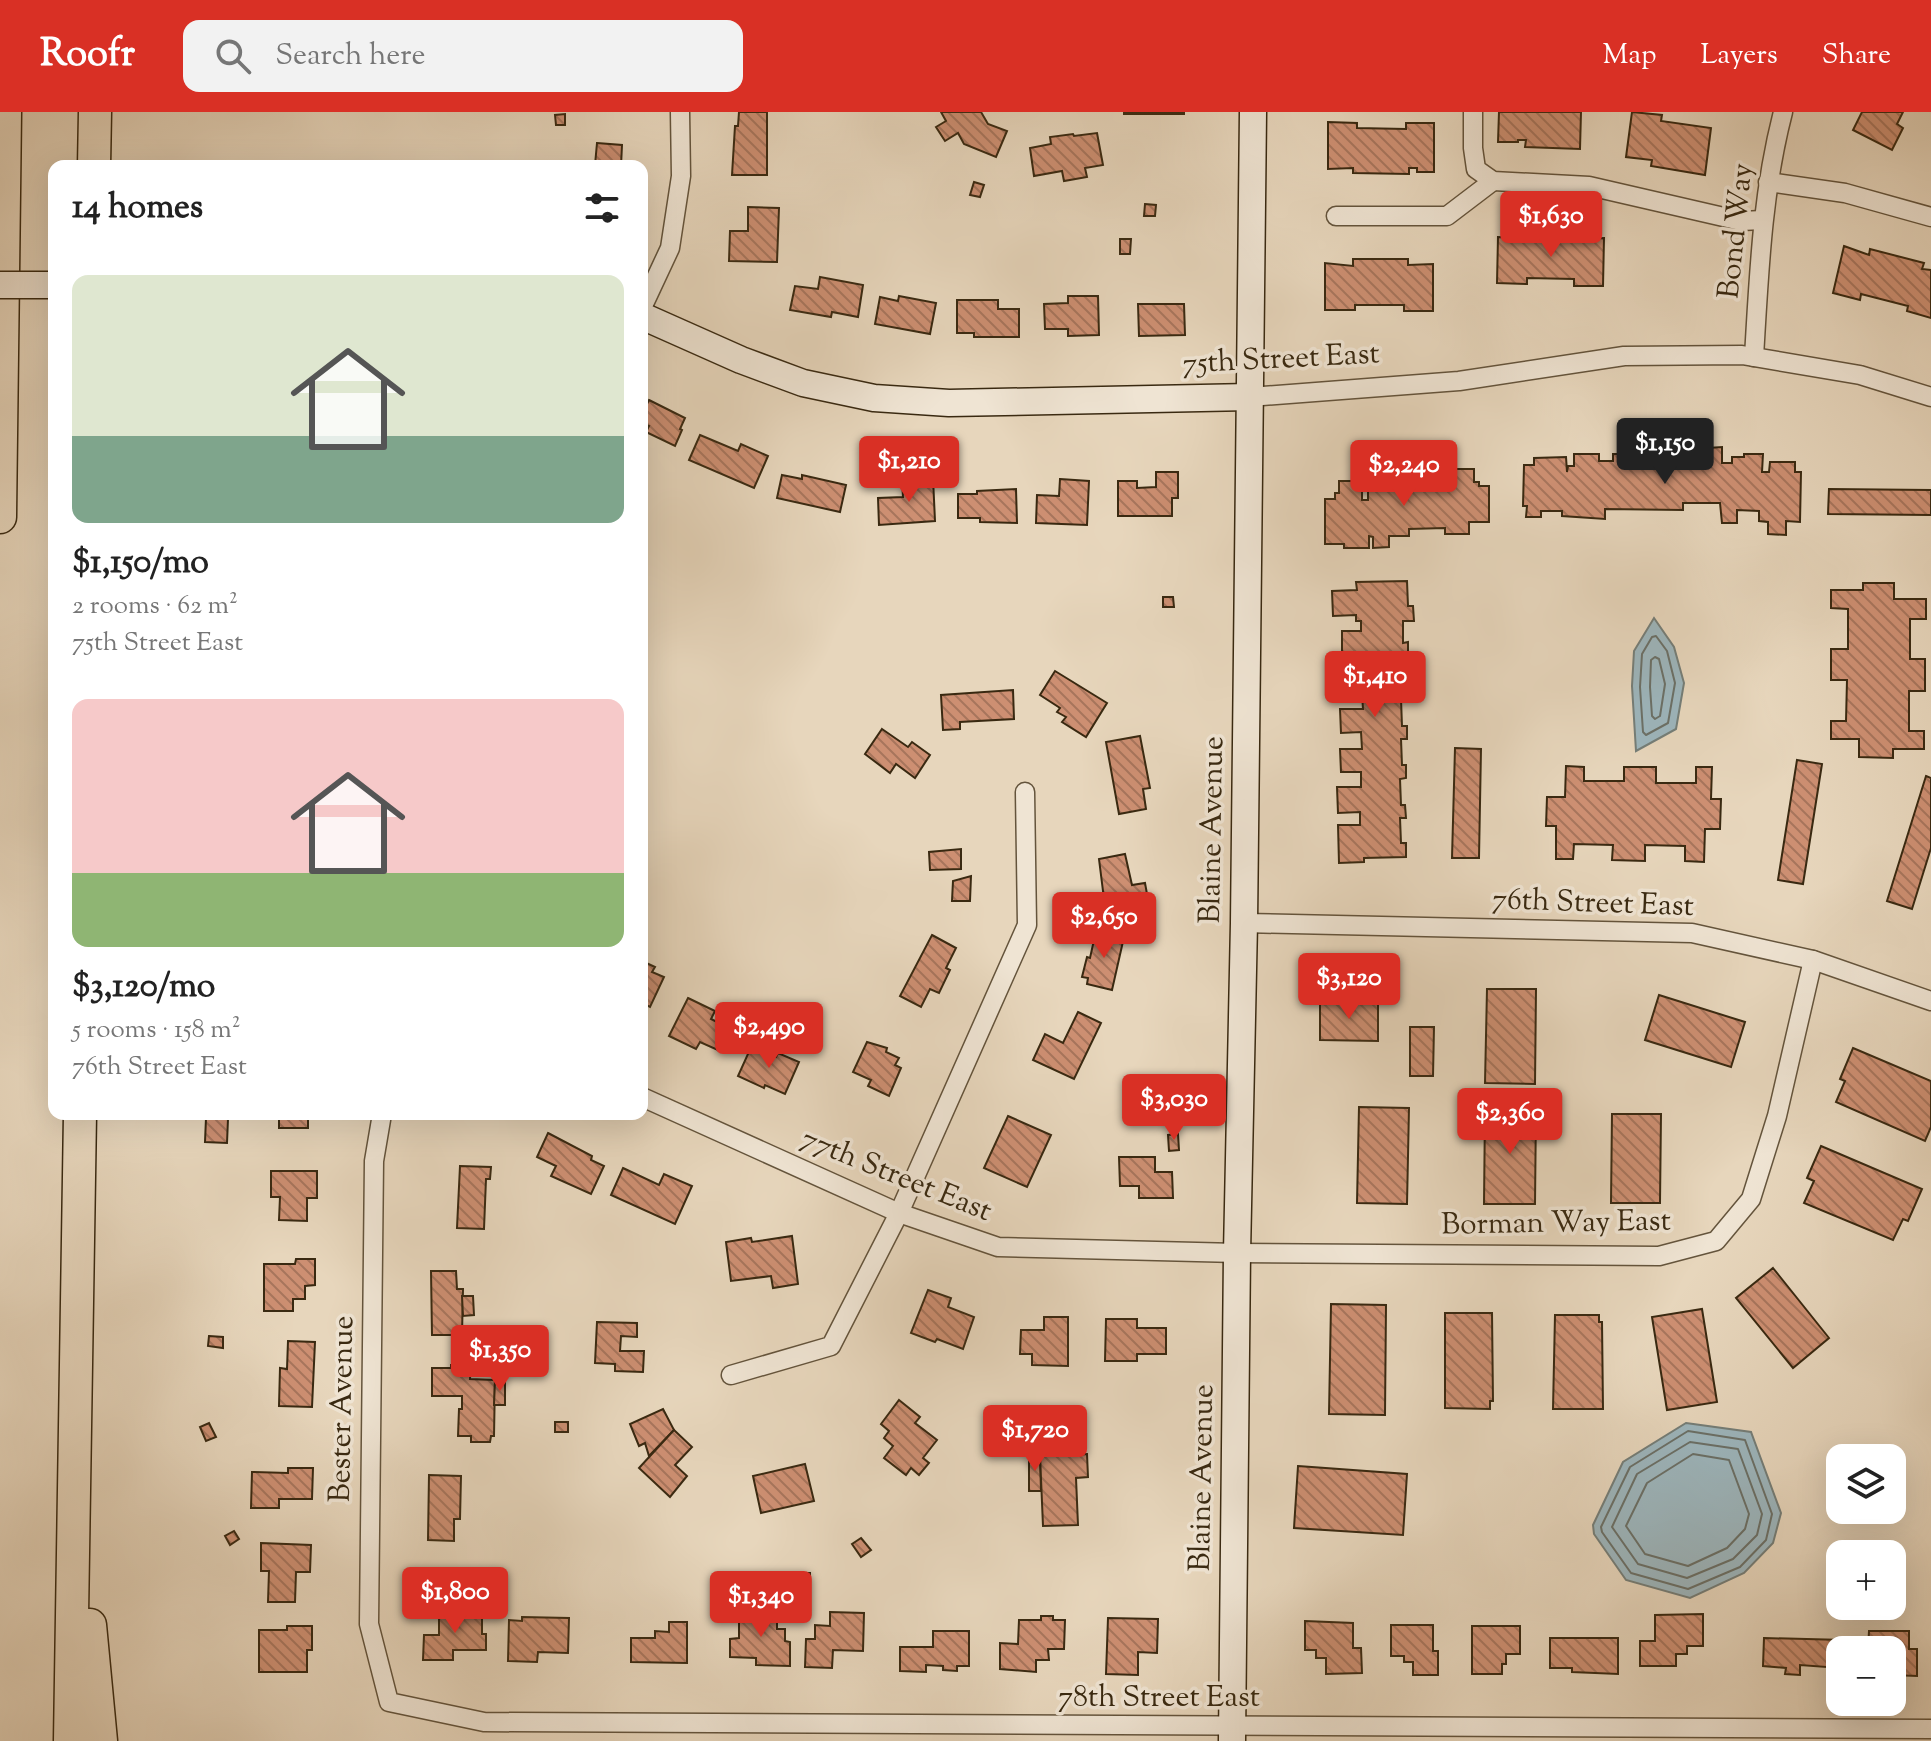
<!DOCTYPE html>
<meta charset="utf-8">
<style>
body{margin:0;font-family:"Sorts Mill Goudy",serif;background:#f2f2f2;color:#222;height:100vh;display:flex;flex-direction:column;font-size:30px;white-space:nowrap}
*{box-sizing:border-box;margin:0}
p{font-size:26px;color:#767676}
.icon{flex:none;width:44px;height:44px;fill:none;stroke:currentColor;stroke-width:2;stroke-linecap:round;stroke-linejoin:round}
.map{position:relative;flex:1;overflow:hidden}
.sheet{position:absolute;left:48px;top:48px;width:600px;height:960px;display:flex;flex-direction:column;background:#fff;border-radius:16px;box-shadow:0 8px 32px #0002}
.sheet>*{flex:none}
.controls{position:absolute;left:1826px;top:1332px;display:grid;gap:16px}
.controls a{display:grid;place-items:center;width:80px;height:80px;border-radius:16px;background:#fff;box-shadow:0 8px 32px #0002;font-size:40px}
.price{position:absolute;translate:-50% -68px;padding:0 18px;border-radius:8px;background:#d93025;color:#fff;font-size:26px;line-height:52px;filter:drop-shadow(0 2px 4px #0008)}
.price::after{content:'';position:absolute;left:50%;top:48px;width:24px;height:18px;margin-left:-12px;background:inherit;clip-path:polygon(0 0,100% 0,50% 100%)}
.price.current{background:#222;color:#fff}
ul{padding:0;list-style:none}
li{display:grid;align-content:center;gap:16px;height:424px;padding:0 24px}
li span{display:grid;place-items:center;height:248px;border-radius:16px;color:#555}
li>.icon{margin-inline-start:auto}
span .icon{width:144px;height:144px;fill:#fffc;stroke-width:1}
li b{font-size:34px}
h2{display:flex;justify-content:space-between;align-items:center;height:96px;padding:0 24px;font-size:34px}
header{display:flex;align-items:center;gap:48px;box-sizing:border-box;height:112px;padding:0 40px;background:#d93025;color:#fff}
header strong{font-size:38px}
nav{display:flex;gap:44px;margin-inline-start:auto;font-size:28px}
.search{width:560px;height:72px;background:#f2f2f2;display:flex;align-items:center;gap:20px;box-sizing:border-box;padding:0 28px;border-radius:16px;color:#767676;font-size:30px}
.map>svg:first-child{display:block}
.water{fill:#9db6bd;stroke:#757e78;stroke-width:2}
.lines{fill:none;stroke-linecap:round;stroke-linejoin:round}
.shore{stroke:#6b7067;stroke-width:2}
.building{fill:url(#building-back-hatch);stroke:#392911;stroke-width:2}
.street-casing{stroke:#64543c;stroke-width:21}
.secondary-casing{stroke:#392911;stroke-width:29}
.highway-casing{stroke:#392911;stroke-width:35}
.street{stroke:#efe4d3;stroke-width:18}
.secondary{stroke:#efe4d3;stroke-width:26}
.highway{stroke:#e7d6bc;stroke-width:32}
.secondary-bridge-casing{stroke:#392911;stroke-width:29;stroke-linecap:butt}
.secondary-bridge{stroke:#efe4d3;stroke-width:26}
.labels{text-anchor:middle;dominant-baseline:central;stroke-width:7;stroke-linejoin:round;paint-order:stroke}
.street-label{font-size:30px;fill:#392911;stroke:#efe4d3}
</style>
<header>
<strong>Roofr</strong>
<div class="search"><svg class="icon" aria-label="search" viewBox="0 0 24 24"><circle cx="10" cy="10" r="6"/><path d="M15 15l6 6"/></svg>Search here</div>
<nav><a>Map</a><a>Layers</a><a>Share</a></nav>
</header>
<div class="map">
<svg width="1931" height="1629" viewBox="0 0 1931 1629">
<defs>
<pattern id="building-back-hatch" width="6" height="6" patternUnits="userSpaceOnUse" patternTransform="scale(2)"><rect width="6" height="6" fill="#cd8f72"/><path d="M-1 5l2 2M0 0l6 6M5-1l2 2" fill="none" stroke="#a7755c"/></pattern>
</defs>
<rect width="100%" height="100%" fill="#e7d6bc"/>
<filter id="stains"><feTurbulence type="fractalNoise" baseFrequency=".0025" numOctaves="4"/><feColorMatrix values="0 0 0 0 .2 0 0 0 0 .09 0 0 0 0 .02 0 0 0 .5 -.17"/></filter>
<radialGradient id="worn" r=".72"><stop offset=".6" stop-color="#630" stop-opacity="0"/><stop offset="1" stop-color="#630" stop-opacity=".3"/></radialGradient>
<!-- water -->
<g class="water">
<polygon points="1654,506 1674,535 1684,571 1676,617 1636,639 1632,574 1634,539"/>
<polygon points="1686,1311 1751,1320 1781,1401 1773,1431 1744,1461 1690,1486 1626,1468 1594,1422 1593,1413 1623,1350"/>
</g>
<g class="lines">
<!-- shore -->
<g class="shore">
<polygon points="1656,524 1667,539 1675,571 1668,611 1646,623 1643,620 1640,575 1642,542 1652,525"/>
<polygon points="1655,545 1659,547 1665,572 1660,604 1655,607 1652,604 1650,575 1651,548"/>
<polygon points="1688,1319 1745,1328 1772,1402 1766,1428 1740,1455 1688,1477 1631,1461 1602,1420 1601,1415 1630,1355"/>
<polygon points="1690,1330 1738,1337 1762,1402 1757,1423 1733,1447 1687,1466 1638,1452 1612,1415 1637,1362"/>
<polygon points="1693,1342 1729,1348 1749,1402 1745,1417 1727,1436 1688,1454 1645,1442 1626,1414 1647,1371"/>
</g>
</g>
<!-- building -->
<g class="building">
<polygon points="739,0 767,0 767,63 732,63 735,14 738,14"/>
<polygon points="941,0 981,0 988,12 1007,19 996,45 964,32 958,21 945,29 936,15 946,9"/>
<rect x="1124" y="0" width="60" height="2"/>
<polygon points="1499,0 1581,0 1580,37 1525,35 1526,28 1518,28 1518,30 1498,30"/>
<polygon points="1632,0 1662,3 1661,9 1711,16 1705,63 1651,54 1652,48 1626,45"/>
<polygon points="1862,0 1903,0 1897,12 1903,16 1892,38 1853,18"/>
<polygon points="565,2 565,13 556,13 555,3"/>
<polygon points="1328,10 1357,11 1357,16 1406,17 1406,11 1434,11 1434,60 1417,60 1417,56 1409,56 1409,62 1353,61 1353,56 1328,57"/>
<polygon points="1097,21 1103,53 1085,56 1087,65 1064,69 1062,59 1034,64 1030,36 1051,32 1050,25 1073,22 1074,24"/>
<polygon points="597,31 622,33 621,54 592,54 595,53"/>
<polygon points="974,70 984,73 980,85 970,83"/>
<polygon points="1145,92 1156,93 1155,104 1144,104"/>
<polygon points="748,95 779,96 777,150 729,149 730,119 748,119"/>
<polygon points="1524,121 1579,121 1578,127 1604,126 1603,174 1574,174 1574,167 1527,166 1527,172 1497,171 1498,125 1524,126"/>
<polygon points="1120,127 1131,127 1130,142 1120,142"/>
<polygon points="1844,134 1869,143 1870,137 1924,151 1922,157 1931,158 1931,206 1907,199 1908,194 1861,182 1860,188 1833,181"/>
<polygon points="1353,147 1408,147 1408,153 1433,152 1433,199 1404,199 1404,193 1355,193 1355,198 1325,198 1325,151 1353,154"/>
<polygon points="820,165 863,173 858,205 832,200 831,205 790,198 795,174 818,177"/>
<polygon points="899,184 936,191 930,222 875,212 880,185 898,189"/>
<polygon points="1068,184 1098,184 1099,223 1068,224 1068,217 1045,217 1044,192 1068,191"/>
<polygon points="957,188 998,188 998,197 1019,197 1019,225 974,225 974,221 957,221"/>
<polygon points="1138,192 1184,192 1185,223 1139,224"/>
<polygon points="649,288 685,306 680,317 682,318 675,334 646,320 649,314 642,311 642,290 647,292"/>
<polygon points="700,323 738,339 741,332 768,344 754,376 689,348"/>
<polygon points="1722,335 1722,351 1732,351 1732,345 1744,345 1744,342 1763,342 1762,360 1769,360 1770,350 1795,350 1795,360 1801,360 1800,410 1786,409 1786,423 1768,422 1768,410 1759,409 1759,399 1737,398 1737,411 1722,411 1720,391 1683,391 1683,398 1605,397 1605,407 1562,404 1562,399 1541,399 1541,405 1526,405 1527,394 1523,394 1524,353 1534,353 1534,346 1566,345 1567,360 1568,354 1574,354 1574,342 1599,342 1599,349 1613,349 1613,342 1631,342 1631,339 1644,340 1644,348 1652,349 1652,342 1684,340 1684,346 1692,346 1692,337"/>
<polygon points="1451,357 1474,357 1474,370 1479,370 1479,374 1489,374 1489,410 1469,410 1469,422 1445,422 1445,416 1409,417 1409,424 1389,424 1389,435 1373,436 1373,425 1369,424 1369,436 1344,436 1344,432 1325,432 1325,387 1335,387 1335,381 1339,381 1339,369 1362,369 1362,388 1368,388 1368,378 1373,378 1373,365 1400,365 1400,384 1405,384 1405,361 1438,363 1438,372 1451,372"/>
<polygon points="1156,360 1178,360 1178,386 1172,386 1172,404 1118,404 1118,369 1137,369 1137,376 1156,375"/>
<polygon points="782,363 802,367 802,363 846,373 840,400 777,386"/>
<polygon points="933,366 935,409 879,413 878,386 903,385 902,368"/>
<polygon points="1060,367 1089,369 1087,413 1036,411 1037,383 1059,384"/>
<polygon points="1016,377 1017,411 980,410 980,406 958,406 958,382 977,382 977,379"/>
<polygon points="1829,377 1931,378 1931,403 1828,402"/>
<polygon points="1407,469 1408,494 1413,494 1414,509 1403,509 1403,531 1408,530 1408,547 1402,547 1403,570 1409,570 1410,586 1401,587 1402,614 1407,614 1407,627 1401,627 1402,653 1406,653 1406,666 1400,667 1401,693 1405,693 1406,706 1400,706 1401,731 1406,731 1406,745 1364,746 1364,750 1339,751 1338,713 1360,713 1360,700 1338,701 1337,675 1361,675 1361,660 1341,660 1340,637 1362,637 1361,620 1341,621 1340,597 1363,597 1362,582 1342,582 1342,558 1362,557 1362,541 1342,542 1342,519 1361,519 1361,509 1356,509 1356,503 1333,504 1332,479 1357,478 1356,470"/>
<polygon points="1863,471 1894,471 1894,487 1926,487 1926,507 1910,507 1910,547 1925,547 1925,579 1909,579 1909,619 1924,619 1924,637 1893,637 1893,646 1859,645 1859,627 1831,627 1831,609 1846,609 1847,568 1831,568 1831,537 1848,537 1848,497 1831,496 1831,478 1863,478"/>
<polygon points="1163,485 1173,485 1174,495 1163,495"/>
<polygon points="1055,559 1107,591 1086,625 1062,610 1066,605 1057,600 1060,596 1040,583"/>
<polygon points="1013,578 1014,607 960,610 960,617 943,618 941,583"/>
<polygon points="882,617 908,635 912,630 930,643 915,666 896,652 890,661 865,642"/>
<polygon points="1140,624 1150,676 1143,677 1146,697 1119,702 1106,630"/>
<polygon points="1455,636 1481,637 1479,746 1452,746"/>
<polygon points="1797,648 1822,652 1803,772 1778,768"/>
<polygon points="1566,654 1584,655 1584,669 1624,669 1624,655 1656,655 1656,671 1696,671 1696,655 1712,655 1711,687 1721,687 1720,717 1705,717 1704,750 1685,749 1685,734 1645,733 1645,749 1612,748 1613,733 1574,732 1573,747 1556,747 1556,714 1546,714 1547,685 1565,685"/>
<polygon points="1926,664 1931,666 1931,736 1912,797 1887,789"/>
<polygon points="961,737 961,757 930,758 929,740"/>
<polygon points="1125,742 1132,773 1145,771 1147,782 1135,785 1136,791 1105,795 1099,747"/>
<polygon points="971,764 970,789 952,789 953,769"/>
<polygon points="1096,819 1124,825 1112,878 1087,872 1088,866 1082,865 1087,845 1090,846"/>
<polygon points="932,823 956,836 946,856 950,858 939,881 930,877 921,895 900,884"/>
<polygon points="642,849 655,855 652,860 664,865 650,895 642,891"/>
<polygon points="1487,877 1536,877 1535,972 1485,971"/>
<polygon points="1659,883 1745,910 1731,955 1645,928"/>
<polygon points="688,886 715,899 711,907 731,917 720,939 700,930 696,937 669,924"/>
<polygon points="1320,889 1378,889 1378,929 1320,928"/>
<polygon points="1078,900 1101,911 1074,967 1033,948 1045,922 1063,931"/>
<polygon points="1410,915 1434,915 1433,964 1410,964"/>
<polygon points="867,930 887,936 886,940 899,946 895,953 901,956 889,984 868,974 871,968 853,960"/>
<polygon points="752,933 776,945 778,941 799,950 785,982 765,973 764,976 738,964"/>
<polygon points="1853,936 1931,969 1931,1015 1925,1029 1836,990 1845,969 1840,967"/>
<polygon points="1359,995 1409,996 1407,1092 1357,1091"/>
<polygon points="1485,997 1536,997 1535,1092 1484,1092"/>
<rect x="279" y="1002" width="29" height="14"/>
<polygon points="1612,1002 1661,1002 1660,1091 1611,1091"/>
<polygon points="1008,1004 1051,1023 1027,1075 984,1056"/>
<polygon points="206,1006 228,1007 227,1031 205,1030"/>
<polygon points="548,1021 592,1044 591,1048 604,1054 591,1082 551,1064 556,1054 537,1045"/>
<polygon points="1178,1022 1179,1038 1169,1039 1168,1023"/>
<polygon points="1821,1034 1922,1077 1908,1109 1903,1107 1893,1128 1804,1091 1814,1069 1807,1066"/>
<polygon points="1119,1045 1155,1045 1155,1060 1172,1060 1173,1086 1139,1086 1139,1074 1120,1074"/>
<polygon points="460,1054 491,1055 490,1067 486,1067 484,1117 457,1116"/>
<polygon points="623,1056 659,1073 664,1062 692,1074 675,1112 611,1083"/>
<polygon points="271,1059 317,1059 317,1086 307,1086 307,1109 279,1108 280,1085 271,1085"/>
<polygon points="792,1124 798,1172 773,1176 771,1164 731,1169 726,1130 751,1126 752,1130"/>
<polygon points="296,1147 315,1147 315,1173 305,1174 305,1187 293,1187 293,1199 264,1199 264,1152 295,1152"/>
<polygon points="1773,1156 1829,1226 1793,1256 1736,1186"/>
<polygon points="431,1159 456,1159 457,1177 463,1177 462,1223 432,1223"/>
<polygon points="928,1178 951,1186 948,1195 974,1205 963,1237 937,1227 935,1230 911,1221"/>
<polygon points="462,1184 473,1184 474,1203 463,1204"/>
<polygon points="1331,1192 1386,1193 1385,1303 1329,1302"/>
<polygon points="1702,1197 1717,1290 1667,1298 1652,1205"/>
<polygon points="1445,1201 1492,1201 1493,1289 1490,1289 1490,1297 1445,1296"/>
<polygon points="1555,1203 1599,1203 1599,1210 1602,1210 1603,1297 1553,1297"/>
<polygon points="1044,1205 1068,1205 1068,1254 1032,1253 1032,1242 1020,1242 1021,1218 1044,1218"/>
<polygon points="1106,1207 1137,1207 1137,1216 1166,1216 1166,1242 1137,1242 1137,1249 1105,1249"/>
<polygon points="597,1210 637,1211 637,1225 621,1224 620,1239 644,1239 643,1260 615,1259 615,1252 595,1251"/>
<polygon points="209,1224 223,1225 223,1236 208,1234"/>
<polygon points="288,1229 315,1230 312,1295 279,1294 280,1256 287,1257"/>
<polygon points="451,1253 471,1253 470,1267 495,1268 494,1324 491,1324 490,1330 471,1330 471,1324 458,1324 459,1297 462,1297 462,1284 432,1284 432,1256 451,1256"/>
<polygon points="495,1268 505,1269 505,1293 494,1293"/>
<polygon points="899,1288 920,1305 915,1311 937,1328 923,1346 929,1351 919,1363 911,1356 906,1363 884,1346 893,1334 884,1326 889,1319 881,1312"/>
<polygon points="663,1297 674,1318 649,1344 645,1331 639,1334 630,1312"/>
<rect x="555" y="1310" width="13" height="10"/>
<polygon points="209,1311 216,1325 206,1329 200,1315"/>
<polygon points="674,1318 692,1335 675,1353 687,1364 670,1385 639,1356"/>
<polygon points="1029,1342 1040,1343 1041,1379 1029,1379"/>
<polygon points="1087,1342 1088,1365 1076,1366 1078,1413 1043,1414 1040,1343"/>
<polygon points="805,1352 814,1389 761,1401 753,1364"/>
<polygon points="1298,1354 1407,1362 1403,1423 1294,1416"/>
<polygon points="288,1356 313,1356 312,1387 279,1387 279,1396 251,1396 252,1360 288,1361"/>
<polygon points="429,1363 461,1364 460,1407 454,1407 454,1429 428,1428"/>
<polygon points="234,1419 239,1427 230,1433 225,1424"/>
<polygon points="861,1426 871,1438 861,1445 852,1432"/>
<polygon points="261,1431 311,1433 310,1460 296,1460 295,1490 268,1490 269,1459 261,1459"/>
<rect x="800" y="1461" width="10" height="13"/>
<polygon points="439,1498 482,1499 482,1522 486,1522 486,1538 453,1538 453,1548 423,1548 424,1523 439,1523"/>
<polygon points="739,1498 777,1499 777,1517 785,1517 785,1529 790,1530 790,1554 756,1553 756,1546 730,1545 730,1527 739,1526"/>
<polygon points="830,1500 864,1501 863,1539 833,1538 832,1556 805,1555 806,1527 815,1527 815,1513 830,1514"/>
<polygon points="1703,1502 1703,1534 1687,1534 1687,1542 1676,1542 1676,1554 1640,1554 1640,1529 1655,1529 1655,1503"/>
<polygon points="1041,1504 1053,1504 1053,1508 1065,1508 1064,1537 1048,1537 1049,1548 1036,1548 1036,1560 1000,1557 1000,1531 1018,1532 1019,1508 1041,1508"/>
<polygon points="522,1505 569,1506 568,1541 538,1540 537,1550 508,1549 509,1508 522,1509"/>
<polygon points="1108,1506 1158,1507 1157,1541 1138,1540 1138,1563 1106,1562"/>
<polygon points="1305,1509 1353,1511 1353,1536 1361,1536 1362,1561 1326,1562 1326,1546 1316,1546 1316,1538 1305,1538"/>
<polygon points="669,1510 687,1510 687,1551 631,1550 631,1526 655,1526 655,1519 669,1520"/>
<polygon points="1391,1513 1433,1513 1433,1539 1438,1539 1438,1563 1413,1563 1413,1550 1404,1550 1404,1544 1391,1544"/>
<polygon points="287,1514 312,1514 312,1538 307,1538 307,1560 259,1560 259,1518 287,1518"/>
<polygon points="1472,1514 1520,1514 1520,1542 1506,1542 1506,1552 1502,1552 1502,1562 1472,1562"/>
<polygon points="933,1519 969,1519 969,1554 957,1554 957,1559 943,1558 943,1554 926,1553 926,1560 900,1559 900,1535 933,1535"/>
<polygon points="1869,1519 1909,1519 1909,1537 1917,1537 1917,1564 1892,1563 1892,1538 1868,1538"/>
<polygon points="1550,1526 1618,1526 1618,1562 1572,1560 1572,1556 1550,1556"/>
<polygon points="1764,1526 1844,1528 1844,1538 1840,1538 1840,1556 1800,1553 1800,1563 1785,1562 1786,1556 1763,1554"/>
</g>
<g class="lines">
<!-- street casing -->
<g class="street-casing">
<g id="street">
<polyline points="1473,0 1473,36 1476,57 1493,69 1589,74 1741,109 1763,108"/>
<polyline points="1768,70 1845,81 1931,105"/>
<polyline points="1336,104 1447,104 1493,69"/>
<polyline points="642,196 670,136 681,64 680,0"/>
<path d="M1754 245C1759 162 1762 81 1783 0"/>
<polyline points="1250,285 1459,269 1624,244 1742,243 1860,263 1931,285"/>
<polyline points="1244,811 1692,821 1813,848 1931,889"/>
<polyline points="642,985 899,1101 998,1135 1237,1141 1659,1144 1716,1129 1751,1087 1777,1004 1813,848"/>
<polyline points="382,1002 374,1049 369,1512 389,1590 484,1610 1931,1617"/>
<polyline points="731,1263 831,1234 899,1101 1027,813 1025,680"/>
</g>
</g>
<!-- secondary casing -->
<g class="secondary-casing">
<g id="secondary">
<polyline points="642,204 741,248 803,271 874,286 949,291 1250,285"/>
<polyline points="1232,1629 1237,1141 1244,811 1253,0"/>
</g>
</g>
<!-- highway casing -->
<g class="highway-casing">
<g id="highway">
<polyline points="94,54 95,0"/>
<polyline points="0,405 5,0"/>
<polyline points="90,1513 101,1629"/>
<polyline points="70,1629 80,1002"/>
</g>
</g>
<!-- street -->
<use href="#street" class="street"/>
<!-- secondary -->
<use href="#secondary" class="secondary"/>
<!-- highway -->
<use href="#highway" class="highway"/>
<!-- secondary-bridge casing -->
<g class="secondary-bridge-casing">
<polyline id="secondary-bridge" points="0,173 54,173"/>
</g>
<!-- secondary-bridge -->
<use href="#secondary-bridge" class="secondary-bridge"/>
</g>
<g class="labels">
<!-- street labels -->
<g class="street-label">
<text transform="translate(1737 119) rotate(-84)">Bond Way</text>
<text transform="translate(1281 248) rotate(-3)">75th Street East</text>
<text transform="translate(1213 718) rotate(-89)">Blaine Avenue</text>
<text transform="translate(1593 792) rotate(2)">76th Street East</text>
<text transform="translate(896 1064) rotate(22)">77th Street East</text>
<text transform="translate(1556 1112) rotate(-1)">Borman Way East</text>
<text transform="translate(343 1297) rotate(-89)">Bester Avenue</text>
<text transform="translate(1203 1366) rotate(-89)">Blaine Avenue</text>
<text x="1159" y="1586">78th Street East</text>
</g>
</g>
<rect width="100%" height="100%" filter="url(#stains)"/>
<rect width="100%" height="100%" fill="url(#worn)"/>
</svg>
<div class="controls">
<a><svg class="icon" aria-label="layers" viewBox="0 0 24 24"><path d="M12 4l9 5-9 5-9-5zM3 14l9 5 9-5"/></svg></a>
<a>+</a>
<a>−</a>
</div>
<b class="price" style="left:1551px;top:147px">$1,630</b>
<b class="price current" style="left:1665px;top:374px">$1,150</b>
<b class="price" style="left:909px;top:392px">$1,210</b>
<b class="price" style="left:1404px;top:396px">$2,240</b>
<b class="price" style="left:1375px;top:607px">$1,410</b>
<b class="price" style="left:1104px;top:848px">$2,650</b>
<b class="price" style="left:1349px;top:909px">$3,120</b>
<b class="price" style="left:769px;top:958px">$2,490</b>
<b class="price" style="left:1174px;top:1030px">$3,030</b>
<b class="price" style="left:1510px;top:1044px">$2,360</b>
<b class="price" style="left:500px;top:1281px">$1,350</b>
<b class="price" style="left:1035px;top:1361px">$1,720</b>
<b class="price" style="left:455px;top:1523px">$1,800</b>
<b class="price" style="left:761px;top:1527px">$1,340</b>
<section class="sheet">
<h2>14 homes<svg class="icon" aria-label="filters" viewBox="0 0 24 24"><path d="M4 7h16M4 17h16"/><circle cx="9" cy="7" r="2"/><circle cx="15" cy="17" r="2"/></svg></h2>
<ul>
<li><span style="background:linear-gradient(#dfe7d0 65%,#7fa58c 0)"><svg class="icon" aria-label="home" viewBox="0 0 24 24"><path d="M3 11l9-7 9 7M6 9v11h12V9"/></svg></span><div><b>$1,150/mo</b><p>2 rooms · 62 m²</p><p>75th Street East</p></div></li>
<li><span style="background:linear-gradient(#f6c9c9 70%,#8fb573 0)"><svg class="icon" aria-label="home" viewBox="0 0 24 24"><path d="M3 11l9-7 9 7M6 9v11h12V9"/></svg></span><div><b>$3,120/mo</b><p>5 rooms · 158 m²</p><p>76th Street East</p></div></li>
</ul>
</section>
</div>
